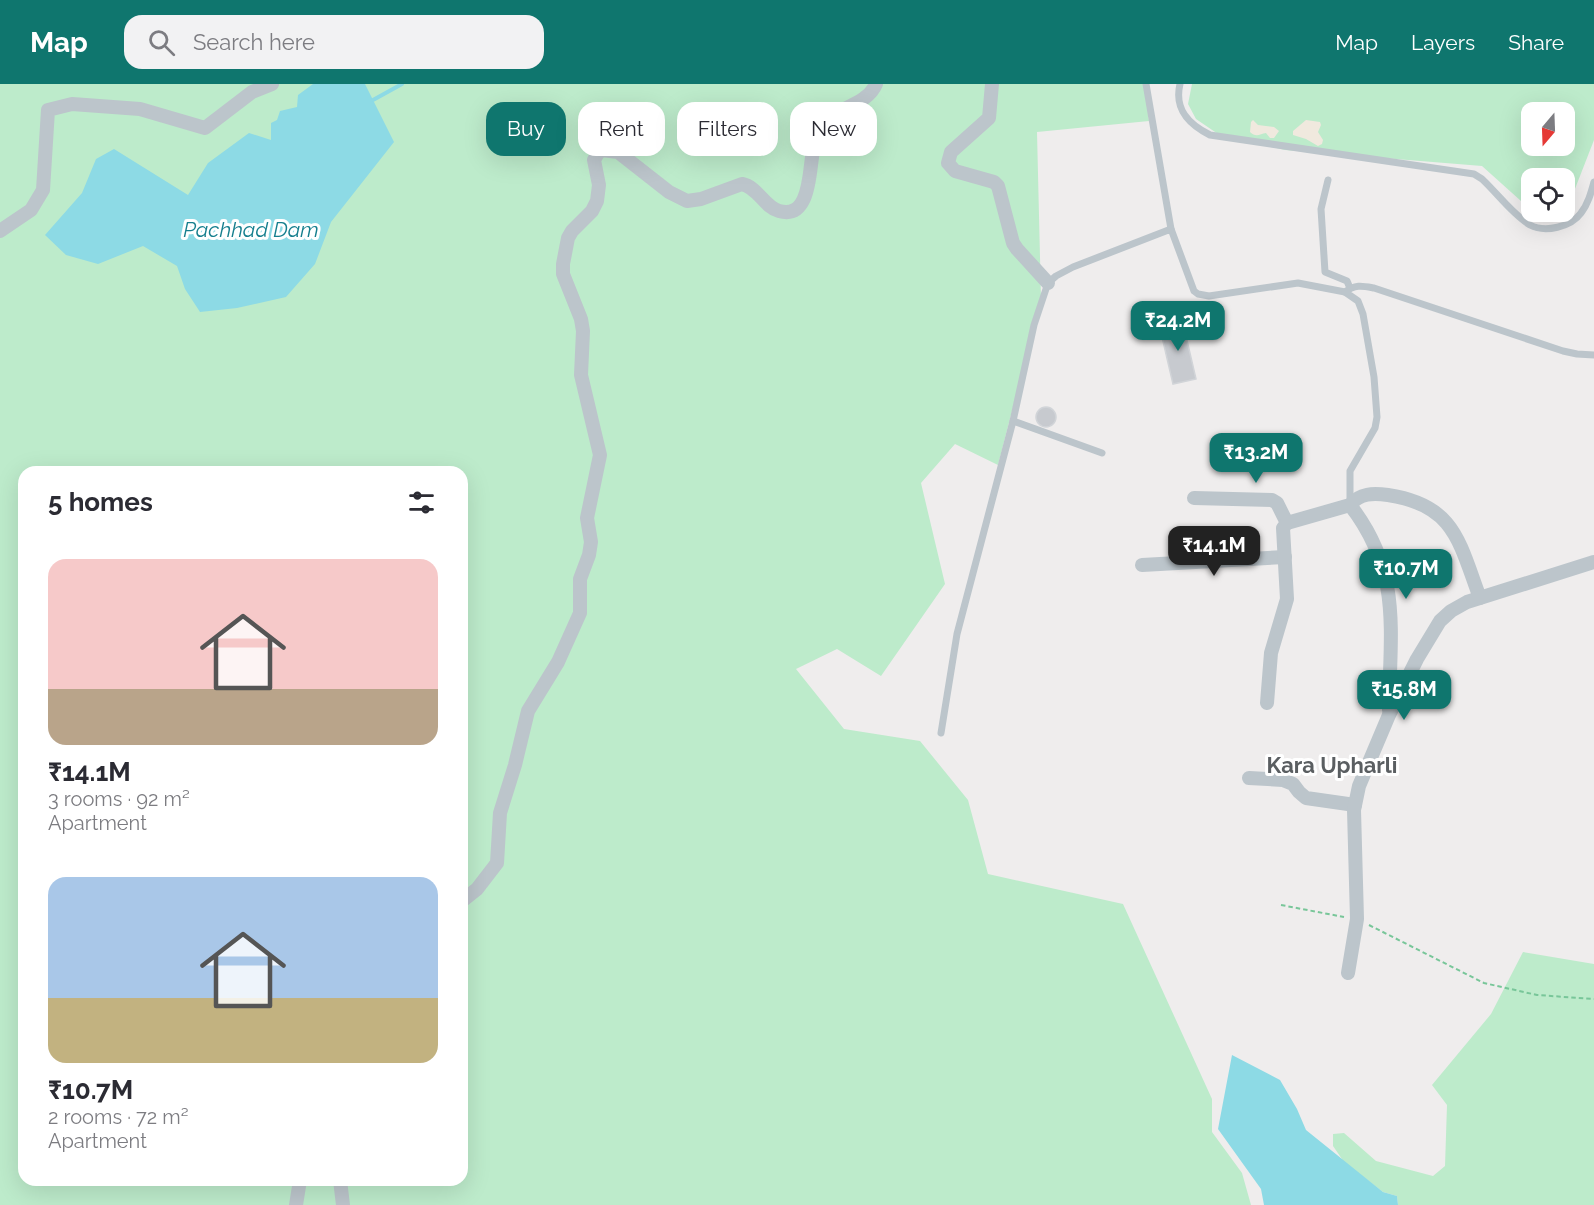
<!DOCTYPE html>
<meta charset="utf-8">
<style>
body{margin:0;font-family:Raleway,sans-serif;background:#f2f2f3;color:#2b2b33;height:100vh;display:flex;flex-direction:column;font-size:22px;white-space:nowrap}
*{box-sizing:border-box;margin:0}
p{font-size:20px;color:#7c7c81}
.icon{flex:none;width:33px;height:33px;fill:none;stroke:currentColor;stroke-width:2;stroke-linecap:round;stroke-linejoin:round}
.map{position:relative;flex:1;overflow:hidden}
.side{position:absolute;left:18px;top:382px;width:450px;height:720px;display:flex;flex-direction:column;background:#fff;border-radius:18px;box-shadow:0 6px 24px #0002}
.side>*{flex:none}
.guide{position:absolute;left:486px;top:18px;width:570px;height:54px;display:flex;gap:12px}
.needle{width:39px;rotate:199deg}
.controls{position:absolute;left:1521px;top:18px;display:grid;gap:12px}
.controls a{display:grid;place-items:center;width:54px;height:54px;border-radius:12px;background:#fff;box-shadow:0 6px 24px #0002;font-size:30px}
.price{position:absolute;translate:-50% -51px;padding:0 14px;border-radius:12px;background:#0f766e;color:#fff;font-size:20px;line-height:39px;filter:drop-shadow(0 2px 3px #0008)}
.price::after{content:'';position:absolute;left:50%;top:36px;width:18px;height:14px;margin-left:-9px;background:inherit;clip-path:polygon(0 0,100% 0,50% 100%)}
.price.selected{background:#222;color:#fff}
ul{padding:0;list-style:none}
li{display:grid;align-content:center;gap:12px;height:318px;padding:0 30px}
li span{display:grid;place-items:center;height:186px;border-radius:18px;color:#555}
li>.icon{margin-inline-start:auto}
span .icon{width:108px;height:108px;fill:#fffc;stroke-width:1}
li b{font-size:26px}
h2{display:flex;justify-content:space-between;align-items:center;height:72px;padding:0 30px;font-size:26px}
.chip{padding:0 21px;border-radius:18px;background:#fff;box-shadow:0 6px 24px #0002;font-size:21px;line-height:54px}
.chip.selected{background:#0f766e;color:#fff}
header{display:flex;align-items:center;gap:36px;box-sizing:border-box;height:84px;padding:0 30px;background:#0f766e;color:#fff}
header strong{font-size:28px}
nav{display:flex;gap:33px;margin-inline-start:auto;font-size:21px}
.search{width:420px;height:54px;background:#f2f2f3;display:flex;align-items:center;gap:15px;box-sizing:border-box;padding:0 21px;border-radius:18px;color:#7c7c81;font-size:22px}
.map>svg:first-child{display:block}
.green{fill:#bdebcb;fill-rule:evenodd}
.sand{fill:#f0e9de}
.water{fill:#8ddae5}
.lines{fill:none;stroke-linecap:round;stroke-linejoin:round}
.stream{stroke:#8ddae5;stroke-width:4}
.building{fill:#c7cacf;stroke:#d1d4d8;stroke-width:1.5}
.path{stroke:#78c699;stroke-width:2;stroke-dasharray:4.5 3;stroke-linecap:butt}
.service{stroke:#bcc5cb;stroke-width:7}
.minor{stroke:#bcc5cb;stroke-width:14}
.labels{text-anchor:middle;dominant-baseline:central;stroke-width:6;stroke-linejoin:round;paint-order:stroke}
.water-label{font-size:21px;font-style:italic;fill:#167f8e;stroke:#fff}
.quarter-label{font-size:22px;font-weight:bold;fill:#5a5e61;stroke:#fff}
</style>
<header>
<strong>Map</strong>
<div class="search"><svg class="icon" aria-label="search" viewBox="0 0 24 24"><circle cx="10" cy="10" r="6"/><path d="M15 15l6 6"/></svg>Search here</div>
<nav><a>Map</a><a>Layers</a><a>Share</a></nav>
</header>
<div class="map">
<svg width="1594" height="1121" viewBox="0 0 1594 1121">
<rect width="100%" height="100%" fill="#efeded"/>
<!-- green -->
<g class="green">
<path d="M0 0H1145L1149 37 1037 48 1041 215 998 381 955 360 921 399 945 500 881 592 837 565 796 585 844 645 920 657 968 716 988 790 1123 820 1212 1015V1048L1242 1089 1251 1121H0ZM24 388H462V1096H24Z"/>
<path d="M1192 0H1594V56L1573 110 1565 120 1564 94H1532L1531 126 1482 82 1285 66 1218 50 1196 35 1188 20ZM1532 28H1564V62H1532Z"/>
<polygon points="1523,868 1594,880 1594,1121 1398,1121 1397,1112 1383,1108 1344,1078 1333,1062 1333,1050 1344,1049 1376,1077 1433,1092 1445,1082 1447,1021 1432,1001 1491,930"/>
</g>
<!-- sand -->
<g class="sand">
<path d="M1253 36 1258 41 1274 43 1279 47 1274 54H1270L1266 49C1260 50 1256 54 1250 48L1251 38Z"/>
<polygon points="1306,36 1320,38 1321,41 1318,48 1323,56 1322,60 1318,62 1306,55 1293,51 1293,47"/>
</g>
<!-- water -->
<g class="water">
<polygon points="313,0 365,0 394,58 331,138 315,180 286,213 237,224 200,228 185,205 177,182 143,162 98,180 66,171 45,151 82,109 96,75 114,65 188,111 208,79 249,49 271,56 271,39 277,36 280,27 297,23 298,11"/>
<polygon points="1232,971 1280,996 1297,1025 1306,1046 1383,1108 1397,1112 1398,1121 1264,1121 1261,1105 1218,1045"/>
</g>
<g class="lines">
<!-- stream -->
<polyline class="stream" points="373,16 402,0"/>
</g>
<!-- building -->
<g class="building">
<polygon points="1182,235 1196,295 1173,300 1159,240"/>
<circle cx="1046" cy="333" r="10"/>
</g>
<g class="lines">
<!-- path -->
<g class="path">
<polyline points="1281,821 1344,833"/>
<polyline points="1369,841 1484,899 1537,911 1594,915"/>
</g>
<!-- service -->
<g class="service">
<polyline points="1146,0 1171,145"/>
<path d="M1180 0C1174 25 1188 40 1210 51L1474 90 1482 95C1498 110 1512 130 1530 141 1545 149 1571 143 1581 129 1588 120 1591 109 1594 98"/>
<polyline points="1328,96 1321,125 1325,188 1347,197 1350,204"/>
<polyline points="1102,369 1013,337 1034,241 1048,199 1056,192 1073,183 1171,145 1194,207 1198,210 1209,212 1298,199 1345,208"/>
<path d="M1350 420V387L1375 344 1377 333 1374 293 1363 230 1358 217 1345 208C1355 200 1363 202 1374 204L1563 267 1577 270 1594 271"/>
<polyline points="941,649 957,550 1013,337"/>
</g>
<!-- minor -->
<g class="minor">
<polyline points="992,0 989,34 951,68 948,79 955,87 994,98 998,102 1013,159 1017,165 1048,199"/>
<polyline points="0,147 31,126 43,106 48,26 72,20 140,25 205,44 252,8 272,0"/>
<polyline points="1194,414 1272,416 1277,419 1287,439"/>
<path d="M1350 421C1402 488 1390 546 1389 626"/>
<polyline points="1142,481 1285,473"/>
<path d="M1267 619 1271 569 1287 515 1283 444 1287 439 1350 421C1360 409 1373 409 1388 411 1455 421 1459 458 1480 514"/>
<polyline points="1249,694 1283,696 1293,700 1299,708 1306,714 1355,721"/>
<path d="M462 817 477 805 497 779 500 729 515 681 528 627 558 578 580 529V495L589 471 591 458 587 434 600 371 581 291 583 247 581 235 563 190V180L568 154 572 147 592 127 597 117 599 101 594 76 598 69 602 66 618 68 669 108 687 117 701 115 742 100C758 103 764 123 779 127 811 136 809 86 813 67 815 57 820 46 824 37 839 24 868 20 876 0"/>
<polyline points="1348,889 1357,835 1354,726 1359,702 1389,631 1417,575 1440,537 1451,527 1467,518 1594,478"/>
<polyline points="340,1096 343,1121"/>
<polyline points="296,1121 300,1096"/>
</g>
</g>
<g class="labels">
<!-- water labels -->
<g class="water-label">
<text x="251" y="145">Pachhad Dam</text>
</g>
<!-- quarter labels -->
<g class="quarter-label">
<text x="1332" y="681">Kara Upharli</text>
</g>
</g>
</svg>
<div class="controls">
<a><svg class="needle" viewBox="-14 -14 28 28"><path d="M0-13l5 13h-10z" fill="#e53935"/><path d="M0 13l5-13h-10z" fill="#7c7c81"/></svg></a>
<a><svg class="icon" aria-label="locate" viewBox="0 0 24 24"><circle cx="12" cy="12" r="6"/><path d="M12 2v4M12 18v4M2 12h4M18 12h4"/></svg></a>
</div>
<b class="price" style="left:1178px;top:268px">₹24.2M</b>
<b class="price" style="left:1256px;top:400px">₹13.2M</b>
<b class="price selected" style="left:1214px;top:493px">₹14.1M</b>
<b class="price" style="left:1406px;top:516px">₹10.7M</b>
<b class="price" style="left:1404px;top:637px">₹15.8M</b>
<div class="guide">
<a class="chip selected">Buy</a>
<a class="chip">Rent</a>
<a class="chip">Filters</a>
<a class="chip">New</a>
</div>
<section class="side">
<h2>5 homes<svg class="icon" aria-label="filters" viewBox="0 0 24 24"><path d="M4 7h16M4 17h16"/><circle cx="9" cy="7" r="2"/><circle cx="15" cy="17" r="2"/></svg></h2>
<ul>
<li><span style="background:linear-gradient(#f6c9c9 70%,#b9a48a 0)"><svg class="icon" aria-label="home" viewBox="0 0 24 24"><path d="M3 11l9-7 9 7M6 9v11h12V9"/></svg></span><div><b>₹14.1M</b><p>3 rooms · 92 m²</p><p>Apartment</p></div></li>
<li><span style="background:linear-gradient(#a9c7e8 65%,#c2b280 0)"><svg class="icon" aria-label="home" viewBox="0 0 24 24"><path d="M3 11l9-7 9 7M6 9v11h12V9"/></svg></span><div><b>₹10.7M</b><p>2 rooms · 72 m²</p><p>Apartment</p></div></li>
</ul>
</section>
</div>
